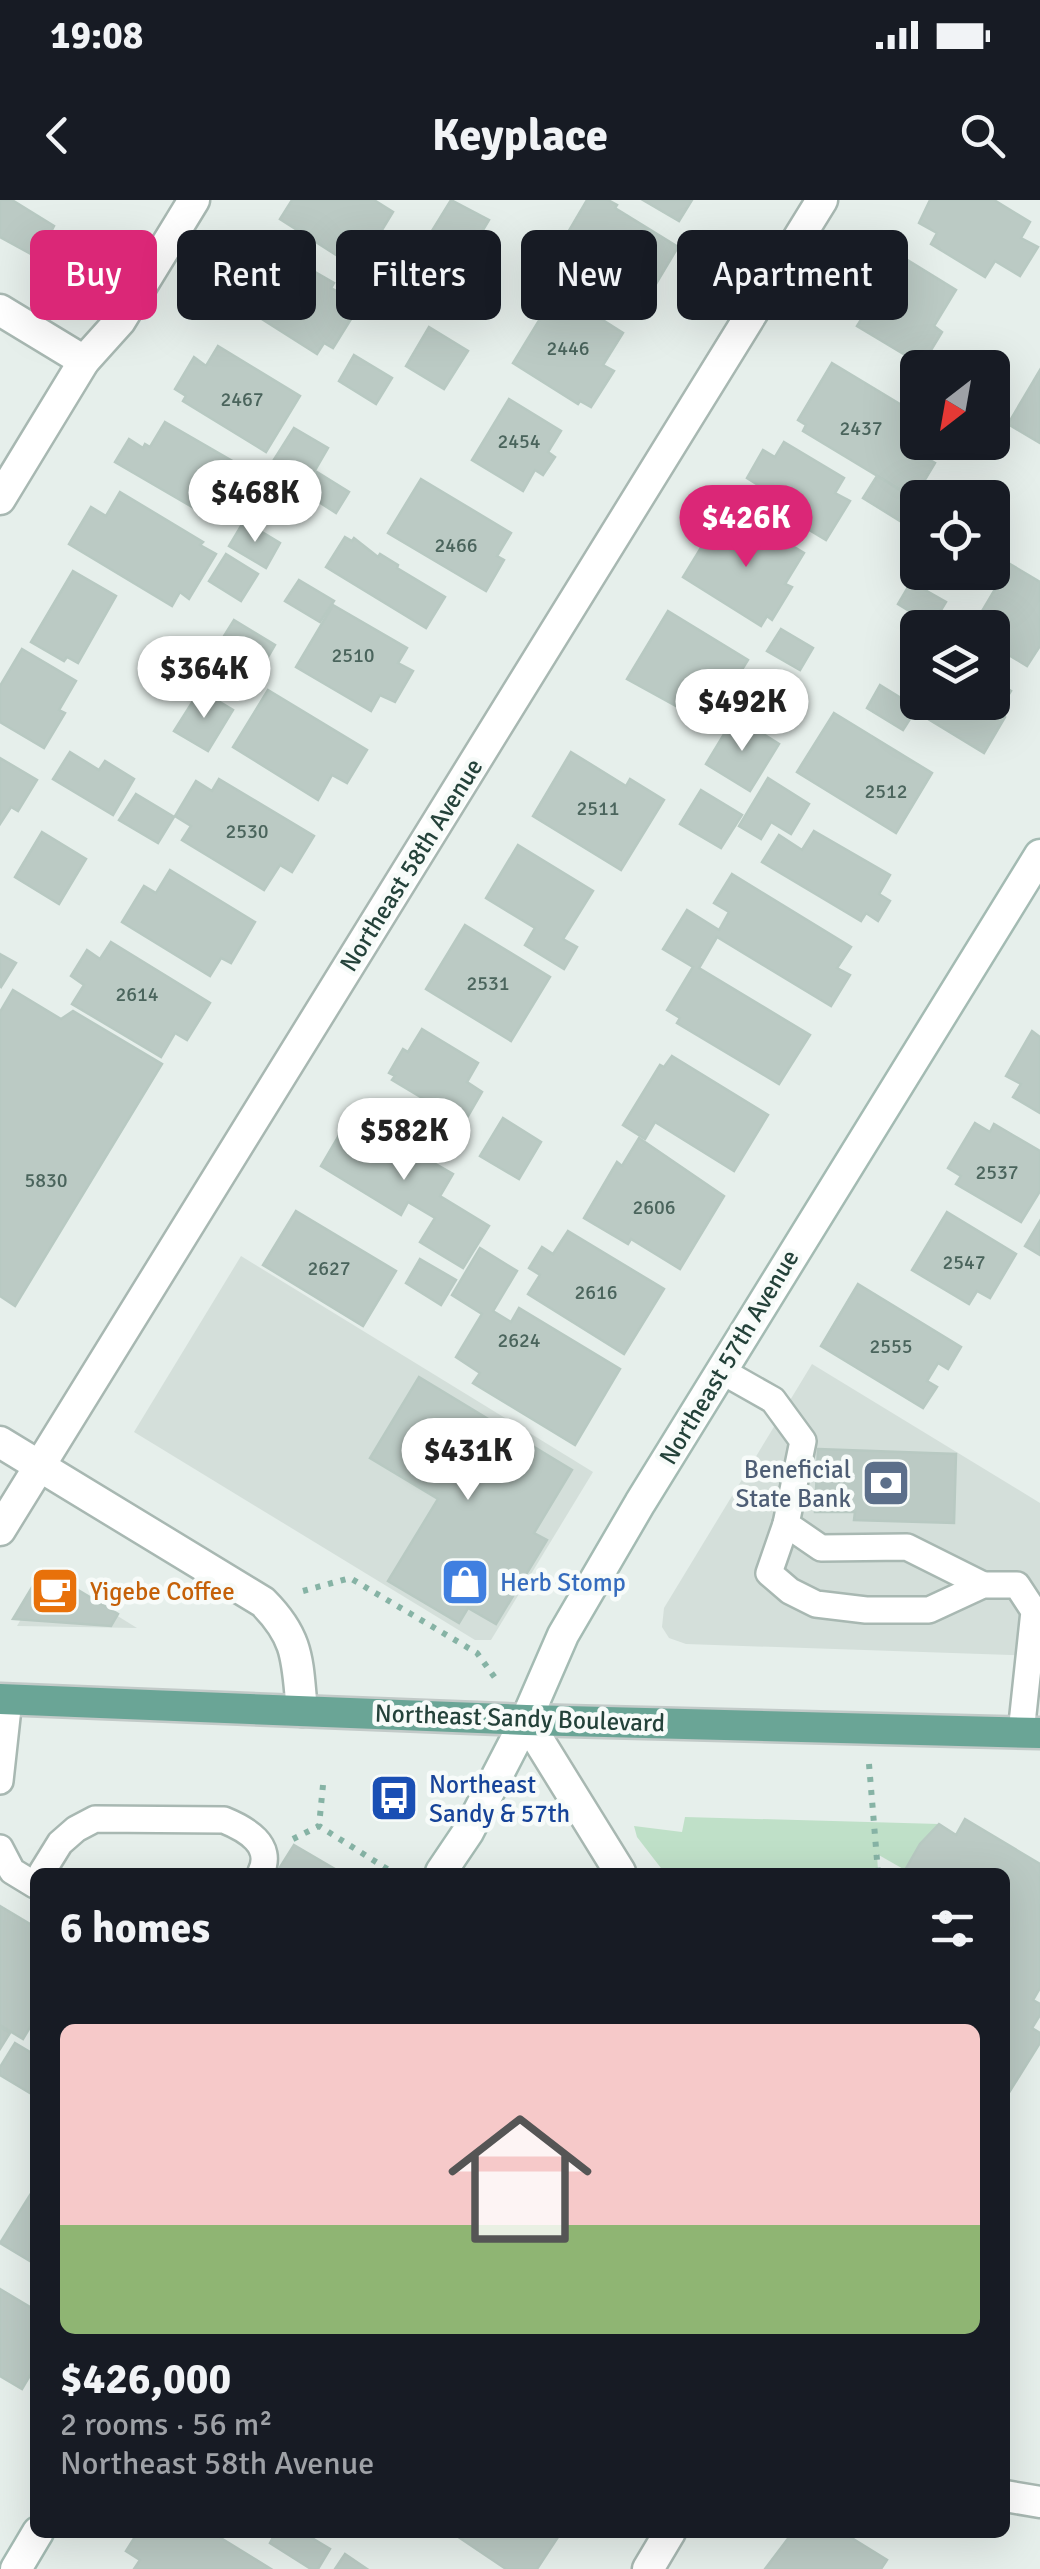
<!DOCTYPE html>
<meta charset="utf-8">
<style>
body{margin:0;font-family:Signika,sans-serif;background:#20242c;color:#f1f3f6;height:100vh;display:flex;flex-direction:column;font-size:38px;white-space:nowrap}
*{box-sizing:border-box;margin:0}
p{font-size:32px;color:#9ea1a6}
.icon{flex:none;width:55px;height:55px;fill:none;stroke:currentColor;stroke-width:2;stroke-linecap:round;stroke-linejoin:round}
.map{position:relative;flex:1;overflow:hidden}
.side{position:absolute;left:30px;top:1668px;width:980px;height:670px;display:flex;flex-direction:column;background:#171b24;border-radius:15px;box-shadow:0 10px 40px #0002}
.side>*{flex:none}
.hud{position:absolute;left:30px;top:30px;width:980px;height:90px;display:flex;gap:20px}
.needle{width:65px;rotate:211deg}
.fabs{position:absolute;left:900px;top:150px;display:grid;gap:20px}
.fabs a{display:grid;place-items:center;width:110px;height:110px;border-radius:15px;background:#171b24;box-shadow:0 10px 40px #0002;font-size:50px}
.price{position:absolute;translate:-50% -85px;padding:0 22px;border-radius:35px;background:#fff;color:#222;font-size:32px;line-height:65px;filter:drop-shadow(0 2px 5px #0008)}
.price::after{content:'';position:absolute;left:50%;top:60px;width:30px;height:22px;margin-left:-15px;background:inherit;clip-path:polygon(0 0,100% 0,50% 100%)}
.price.current{background:#db2777;color:#fff}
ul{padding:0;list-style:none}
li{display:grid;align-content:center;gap:20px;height:530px;padding:0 30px}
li+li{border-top:2px solid #363941}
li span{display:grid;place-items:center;height:310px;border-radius:15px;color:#555}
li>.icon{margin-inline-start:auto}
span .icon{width:180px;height:180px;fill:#fffc;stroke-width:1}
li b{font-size:42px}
h2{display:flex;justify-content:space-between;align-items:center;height:120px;padding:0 30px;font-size:42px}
.tag{padding:0 35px;border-radius:15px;background:#171b24;box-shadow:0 10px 40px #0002;font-size:35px;line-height:90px}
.tag.current{background:#db2777;color:#fff}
.status{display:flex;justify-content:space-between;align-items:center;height:70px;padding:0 50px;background:#171b24;direction:ltr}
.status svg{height:28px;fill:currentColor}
header{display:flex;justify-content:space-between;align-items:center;height:130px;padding:0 30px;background:#171b24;font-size:45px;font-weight:800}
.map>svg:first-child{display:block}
.built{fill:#d4dfda}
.green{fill:#bfe0c8}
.building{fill:#bbcac4;stroke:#b8c9c2;stroke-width:2.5}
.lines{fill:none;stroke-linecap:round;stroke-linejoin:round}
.lane-casing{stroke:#a8b8b2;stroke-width:30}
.street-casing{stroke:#a8b8b2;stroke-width:35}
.secondary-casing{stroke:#a4bbb3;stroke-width:35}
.primary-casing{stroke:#c2cac8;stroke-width:35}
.path{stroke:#86b3a5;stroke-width:6;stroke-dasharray:5 8;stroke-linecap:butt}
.lane{stroke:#fff;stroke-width:25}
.street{stroke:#fff;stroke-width:30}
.secondary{stroke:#fff;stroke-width:30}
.primary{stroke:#6aa596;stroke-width:30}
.labels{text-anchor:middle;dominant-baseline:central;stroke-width:9;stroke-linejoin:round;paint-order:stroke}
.number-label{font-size:20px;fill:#4a645c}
.street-label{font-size:25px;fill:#24423a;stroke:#f7fbf9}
.service-label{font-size:25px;fill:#4e5e75;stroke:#f7fbf9;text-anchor:end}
.shop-label{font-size:25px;fill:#366cbe;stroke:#f7fbf9;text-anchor:start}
.food-label{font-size:25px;fill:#c56008;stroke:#f7fbf9;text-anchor:start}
.transit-label{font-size:25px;fill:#164399;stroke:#f7fbf9;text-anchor:start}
</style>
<div class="status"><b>19:08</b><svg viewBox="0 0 49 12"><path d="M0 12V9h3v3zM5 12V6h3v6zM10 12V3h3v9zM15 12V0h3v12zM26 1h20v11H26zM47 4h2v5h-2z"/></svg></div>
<header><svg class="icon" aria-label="back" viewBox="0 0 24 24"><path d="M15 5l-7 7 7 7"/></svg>Keyplace<svg class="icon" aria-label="search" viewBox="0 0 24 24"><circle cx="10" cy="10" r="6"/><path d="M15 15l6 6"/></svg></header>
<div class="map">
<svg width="1040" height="2369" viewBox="0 0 1040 2369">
<rect width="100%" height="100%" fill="#e6efeb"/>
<!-- built -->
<g class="built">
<polygon points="241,1056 593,1272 491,1440 475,1440 134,1232"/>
<polygon points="812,1164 1040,1303 1040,1456 686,1444 669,1438 662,1427 664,1408"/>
<polygon points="48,1373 137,1428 17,1426"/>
</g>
<!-- green -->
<polygon class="green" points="685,1617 939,1624 920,1644 905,1670 877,1654 878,1672 664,1672 637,1637 634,1626 682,1632"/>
<!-- building -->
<g class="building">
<polygon points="0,0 12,0 54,26 51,32 66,41 51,65 0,37"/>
<polygon points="292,0 374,0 393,12 371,48 382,54 369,76 280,19"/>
<polygon points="451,0 489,20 467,57 430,34"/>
<polygon points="587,0 608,0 617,5 615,8 678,47 644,104 557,51"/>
<polygon points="643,0 692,0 679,21"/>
<polygon points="930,0 994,0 1030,22 1021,38 1038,47 1020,76 995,61 985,77 931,44 937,33 919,23"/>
<polygon points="273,54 298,69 301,64 334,83 331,88 352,100 349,105 356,111 333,148 324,143 317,154 229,98 247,68 261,75"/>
<polygon points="901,56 956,90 934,126 942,132 922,165 857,126 870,105 859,97 876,69 889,76"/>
<polygon points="557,91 623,133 603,165 614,171 591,207 580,201 578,204 513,163"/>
<polygon points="429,127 468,151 444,189 406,166"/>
<polygon points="218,146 300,196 266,252 183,201 186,196 175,189 194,157 206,166"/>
<polygon points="354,155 392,178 376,204 339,181"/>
<polygon points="832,163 918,215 918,242 924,242 918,253 935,263 914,298 803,231 806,225 798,220"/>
<polygon points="1040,170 1040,243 1008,224"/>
<polygon points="509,199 561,231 548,252 555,257 543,275 535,270 523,291 472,260"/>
<polygon points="165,222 253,273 251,276 269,287 252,317 218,296 206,315 115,262 129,239 143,248 145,244 150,247"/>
<polygon points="294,228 328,248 303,291 268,269"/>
<polygon points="784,242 844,278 835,293 850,301 826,340 753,296 758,285 747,278 763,250 775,257"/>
<polygon points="317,272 349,292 336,313 305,293"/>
<polygon points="877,276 914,298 900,321 863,298"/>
<polygon points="421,279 511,333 497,356 504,360 486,391 388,333"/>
<polygon points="120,292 203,342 200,345 216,354 189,399 180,392 172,406 69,344 91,307 106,316"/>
<polygon points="739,314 804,353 785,384 792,387 772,420 767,416 761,426 683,377 707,338 720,345"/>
<polygon points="244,321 280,343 266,368 229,346"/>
<polygon points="345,337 352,341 354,338 378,357 380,354 398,365 397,368 445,397 426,428 326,367"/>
<polygon points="226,354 258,374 241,401 209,381"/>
<polygon points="1010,364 1040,382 1040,446 1027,466 992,445 992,428 972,428"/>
<polygon points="73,371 116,396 78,463 67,457 64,461 31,442"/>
<polygon points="299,380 334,401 320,422 285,401"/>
<polygon points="911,382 946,402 932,425 898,404"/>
<polygon points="333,405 407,448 398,463 413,471 395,502 380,495 371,511 296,467"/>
<polygon points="668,411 748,460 728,492 718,487 698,518 627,479"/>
<polygon points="234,420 275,445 261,469 219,444"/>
<polygon points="781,429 813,448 800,470 767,451"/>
<polygon points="22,449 76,481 59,510 65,513 44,548 0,522 0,486"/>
<polygon points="992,479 1011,491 998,512 1005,517 984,553 925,517 934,502 992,502"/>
<polygon points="880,485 917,508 903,530 867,508"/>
<polygon points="200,490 233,510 208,551 174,531"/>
<polygon points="268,490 367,550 347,583 332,575 318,600 233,547"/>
<polygon points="834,513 932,573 896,633 797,572"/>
<polygon points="735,516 779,544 750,591 706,564"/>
<polygon points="70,552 99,570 105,561 134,579 113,615 53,579"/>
<polygon points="571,552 626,586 630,579 664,600 621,670 533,616"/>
<polygon points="0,558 37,580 18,611 11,607 0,624"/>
<polygon points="768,578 809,604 791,634 771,622 761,639 739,626"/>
<polygon points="219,579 314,636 292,672 280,665 264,690 182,640 191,626 175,616 196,581 212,591"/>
<polygon points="701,590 742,615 721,648 680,624"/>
<polygon points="136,594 174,617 158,643 119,620"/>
<polygon points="814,631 890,675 879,694 890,701 878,721 866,713 861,721 762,662 779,635 802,650"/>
<polygon points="42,632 86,659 59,704 15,677"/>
<polygon points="518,645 593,691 563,739 577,747 564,769 525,745 535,728 486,698"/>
<polygon points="170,670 255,722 231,763 221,758 210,776 122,722 144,686 156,693"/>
<polygon points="732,674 851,747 837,768 850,775 831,806 717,737 699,768 810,835 779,884 677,823 680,818 667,810 693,767 663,749 687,710 719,730 729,712 714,703"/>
<polygon points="465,725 550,777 511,841 426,789"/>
<polygon points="111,742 210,803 187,840 175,833 161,857 72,804 84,785 71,776 87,750 100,759"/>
<polygon points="0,754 16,763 1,787 0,786"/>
<polygon points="13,790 61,819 73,811 162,864 15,1106 0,1096 0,812"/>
<polygon points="422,829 478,863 467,882 482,892 464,923 392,880 395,876 389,873 403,849 408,852"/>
<polygon points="1032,831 1040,837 1040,913 1013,897 1021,884 1006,876"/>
<polygon points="672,856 768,915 734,971 655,922 645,939 623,925 660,865 664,867"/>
<polygon points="355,908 437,958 434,963 453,974 440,996 489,1026 463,1068 420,1042 435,1018 408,1002 401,1015 321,966"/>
<polygon points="503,918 541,942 519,979 480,956"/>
<polygon points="975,923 990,932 994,924 1040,951 1040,991 1021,1022 956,984 961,976 948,968"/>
<polygon points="639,938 724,996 680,1069 631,1039 628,1044 584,1018 617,962 622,966"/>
<polygon points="296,1011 396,1071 363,1126 263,1065"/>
<polygon points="947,1012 1016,1054 990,1098 977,1091 969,1104 912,1070"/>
<polygon points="1040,1021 1040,1055 1025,1046"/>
<polygon points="568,1031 664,1089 624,1154 528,1094 540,1075 529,1068 542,1047 553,1054"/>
<polygon points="480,1048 517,1071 493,1111 511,1122 519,1108 620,1169 575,1245 473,1183 480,1173 456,1157 482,1114 452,1095"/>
<polygon points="420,1059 456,1080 441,1105 406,1083"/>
<polygon points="858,1084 961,1147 948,1169 938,1163 927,1181 937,1187 923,1208 821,1146"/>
<polygon points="419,1177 572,1270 534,1333 547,1340 496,1424 468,1408 459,1423 388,1381 438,1299 370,1258"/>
<polygon points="818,1249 956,1254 954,1323 854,1320 855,1312 815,1312"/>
<polygon points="43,1369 118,1414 111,1426 13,1419"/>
<polygon points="965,1619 1040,1664 1040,1788 1033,1800 1040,1804 1040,1815 1032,1828 1040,1833 1040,1843 1005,1899 1005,1672 904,1672 920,1644 939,1624 956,1635"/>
<polygon points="294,1645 340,1672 277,1672"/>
<polygon points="0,1706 35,1727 35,1819 23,1839 0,1825"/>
<polygon points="0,1827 10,1833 0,1849"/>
<polygon points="15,1843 35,1855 35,1896 0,1875 0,1867"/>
<polygon points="35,1987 35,2064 0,2043"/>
<polygon points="0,2089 35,2110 35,2167 22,2189 0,2176"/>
<polygon points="138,2332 211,2332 271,2369 134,2369 140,2360 126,2351"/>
<polygon points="276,2332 302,2332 330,2349 318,2369 311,2369 270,2343"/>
<polygon points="451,2332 551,2332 558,2337 537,2369 506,2369"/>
<polygon points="793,2332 842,2332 887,2360 881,2369 765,2369"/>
<polygon points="345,2354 367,2369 335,2369"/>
</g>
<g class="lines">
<!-- lane casing -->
<g class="lane-casing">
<g id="lane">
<polyline points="720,1170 773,1200 803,1241 786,1324 821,1348 907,1347 983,1385"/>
<polyline points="786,1324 769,1373 790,1391 816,1404 866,1410 929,1410 983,1385 1017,1385 1034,1411 1021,1533"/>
<polyline points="0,1581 9,1499"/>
<polyline points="0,1648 12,1671 35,1685"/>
<path d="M42 1672 60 1643 76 1629 95 1619 224 1620C246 1629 274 1645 261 1672"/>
</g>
</g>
<!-- street casing -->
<g class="street-casing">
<g id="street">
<polyline points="0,110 84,161"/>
<polyline points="0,299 84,161 120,121 194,0"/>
<path d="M0 1242 263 1402C300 1439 297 1462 302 1511"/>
<polyline points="0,1330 822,0"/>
<polyline points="526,1520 620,1672"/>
<polyline points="1005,2296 1040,2302"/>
<polyline points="648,2369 670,2332"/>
</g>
</g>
<!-- secondary casing -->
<g class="secondary-casing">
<g id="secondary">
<polyline points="441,1672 468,1632 526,1520 563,1435 640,1303 1040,655"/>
<polyline points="16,2369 38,2332"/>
</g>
</g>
<!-- primary casing -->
<g class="primary-casing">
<polyline id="primary" points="0,1499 526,1520 1040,1533"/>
</g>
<!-- path -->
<g class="path">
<polyline points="303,1391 350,1378 477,1453 498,1482"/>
<polyline points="869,1564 878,1672"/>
<polyline points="323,1585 319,1626 392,1672"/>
<polyline points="293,1639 319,1626"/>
</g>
<!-- lane -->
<use href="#lane" class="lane"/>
<!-- street -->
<use href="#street" class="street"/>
<!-- secondary -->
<use href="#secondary" class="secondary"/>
<!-- primary -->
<use href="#primary" class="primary"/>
</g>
<!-- icons -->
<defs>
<g id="bank-square" transform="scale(2.5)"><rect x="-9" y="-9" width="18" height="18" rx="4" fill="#5c6f8a" stroke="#f7fbf9"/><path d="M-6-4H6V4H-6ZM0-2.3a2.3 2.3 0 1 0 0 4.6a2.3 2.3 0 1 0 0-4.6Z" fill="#fff"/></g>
<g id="shop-square" transform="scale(2.5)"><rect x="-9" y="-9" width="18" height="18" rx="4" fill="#3f7fe0" stroke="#f7fbf9"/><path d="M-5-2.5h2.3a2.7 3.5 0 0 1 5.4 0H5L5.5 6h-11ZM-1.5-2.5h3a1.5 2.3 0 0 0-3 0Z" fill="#fff"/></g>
<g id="cafe-square" transform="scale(2.5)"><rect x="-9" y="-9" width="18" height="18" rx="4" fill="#e8710a" stroke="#f7fbf9"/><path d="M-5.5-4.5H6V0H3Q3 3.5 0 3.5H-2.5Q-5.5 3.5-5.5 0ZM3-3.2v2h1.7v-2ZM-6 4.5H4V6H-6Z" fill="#fff"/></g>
<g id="bus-square" transform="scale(2.5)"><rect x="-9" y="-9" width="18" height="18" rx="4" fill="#1a4fb4" stroke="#f7fbf9"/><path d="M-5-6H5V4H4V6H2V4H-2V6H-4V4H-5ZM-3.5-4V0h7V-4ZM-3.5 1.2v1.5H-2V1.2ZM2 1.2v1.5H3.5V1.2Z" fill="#fff"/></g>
</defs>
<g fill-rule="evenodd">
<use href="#bank-square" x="886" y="1283"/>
<use href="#shop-square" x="465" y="1382"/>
<use href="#cafe-square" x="55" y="1391"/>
<use href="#bus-square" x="394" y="1598"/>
</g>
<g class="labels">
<!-- number labels -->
<g class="number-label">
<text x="568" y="148">2446</text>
<text x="242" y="199">2467</text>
<text x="861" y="228">2437</text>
<text x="519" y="241">2454</text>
<text x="456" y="345">2466</text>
<text x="353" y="455">2510</text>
<text x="886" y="591">2512</text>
<text x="598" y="608">2511</text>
<text x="247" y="631">2530</text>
<text x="488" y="783">2531</text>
<text x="137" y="794">2614</text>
<text x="997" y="972">2537</text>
<text x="46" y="980">5830</text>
<text x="654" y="1007">2606</text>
<text x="964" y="1062">2547</text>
<text x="329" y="1068">2627</text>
<text x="596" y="1092">2616</text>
<text x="519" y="1140">2624</text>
<text x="891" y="1146">2555</text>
</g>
<!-- street labels -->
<g class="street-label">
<text transform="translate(411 665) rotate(-58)">Northeast 58th Avenue</text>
<text transform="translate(729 1157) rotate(-59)">Northeast 57th Avenue</text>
<text transform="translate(520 1518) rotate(2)">Northeast Sandy Boulevard</text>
</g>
<!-- service labels -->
<g class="service-label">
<text x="851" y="1269">Beneficial<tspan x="851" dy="29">State Bank</tspan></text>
</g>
<!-- shop labels -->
<g class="shop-label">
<text x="500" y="1382">Herb Stomp</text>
</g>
<!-- food labels -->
<g class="food-label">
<text x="90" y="1391">Yigebe Coffee</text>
</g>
<!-- transit labels -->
<g class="transit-label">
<text x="429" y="1584">Northeast<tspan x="429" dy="29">Sandy &amp; 57th</tspan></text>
</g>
</g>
</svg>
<div class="fabs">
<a><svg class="needle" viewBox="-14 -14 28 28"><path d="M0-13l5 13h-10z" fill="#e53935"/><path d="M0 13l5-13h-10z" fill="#9ea1a6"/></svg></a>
<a><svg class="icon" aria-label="locate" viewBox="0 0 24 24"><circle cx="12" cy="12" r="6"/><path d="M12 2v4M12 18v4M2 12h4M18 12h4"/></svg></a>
<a><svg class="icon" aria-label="layers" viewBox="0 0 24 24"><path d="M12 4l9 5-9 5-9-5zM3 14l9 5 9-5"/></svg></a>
</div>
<b class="price" style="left:255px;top:345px">$468K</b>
<b class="price current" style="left:746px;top:370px">$426K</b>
<b class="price" style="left:204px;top:521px">$364K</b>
<b class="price" style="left:742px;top:554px">$492K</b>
<b class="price" style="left:404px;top:983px">$582K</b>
<b class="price" style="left:468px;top:1303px">$431K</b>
<div class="hud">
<a class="tag current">Buy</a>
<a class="tag">Rent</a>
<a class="tag">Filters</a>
<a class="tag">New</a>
<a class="tag">Apartment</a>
</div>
<section class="side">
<h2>6 homes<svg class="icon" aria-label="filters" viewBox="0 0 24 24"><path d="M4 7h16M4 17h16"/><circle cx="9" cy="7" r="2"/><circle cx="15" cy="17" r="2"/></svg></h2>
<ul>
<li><span style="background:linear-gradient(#f6c9c9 65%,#8fb573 0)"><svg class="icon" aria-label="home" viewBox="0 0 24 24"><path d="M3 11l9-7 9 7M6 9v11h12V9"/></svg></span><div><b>$426,000</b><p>2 rooms · 56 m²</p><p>Northeast 58th Avenue</p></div></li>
</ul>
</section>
</div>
